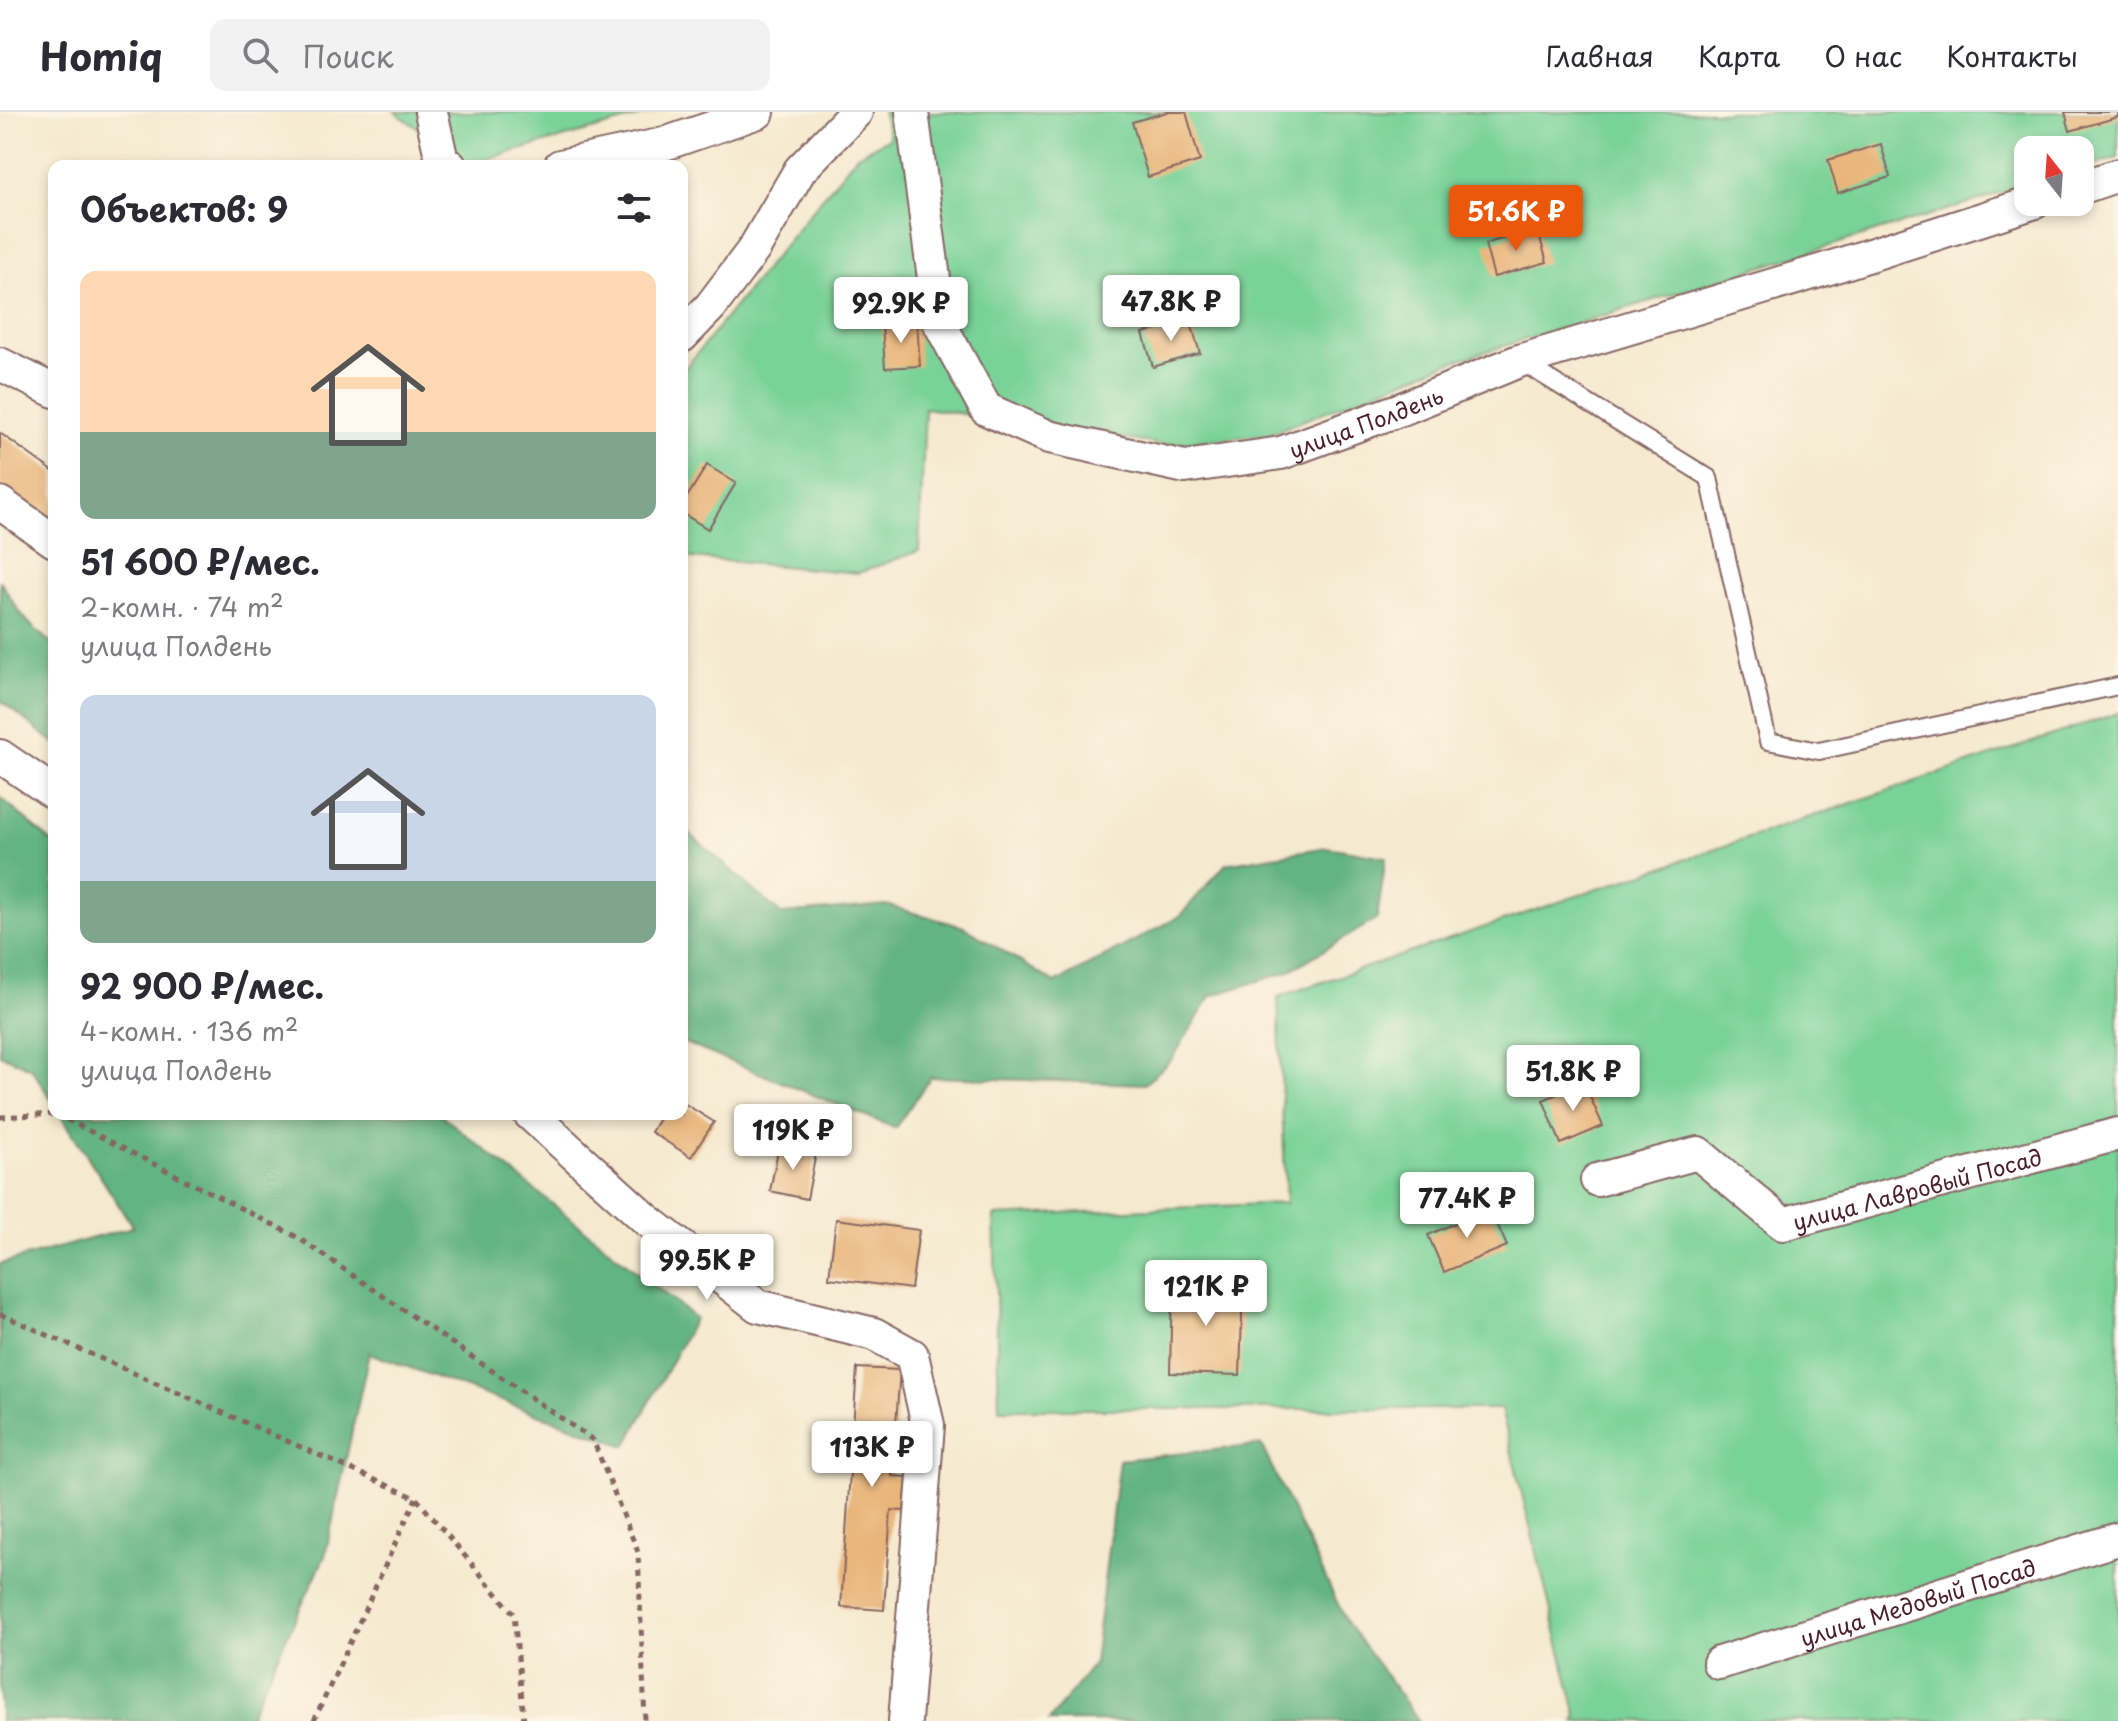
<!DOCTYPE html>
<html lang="ru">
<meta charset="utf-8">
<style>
body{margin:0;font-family:"Playpen Sans",sans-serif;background:#f2f2f3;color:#2b2b33;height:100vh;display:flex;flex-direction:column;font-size:30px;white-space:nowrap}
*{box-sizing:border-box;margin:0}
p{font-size:26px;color:#7c7c81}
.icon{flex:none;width:44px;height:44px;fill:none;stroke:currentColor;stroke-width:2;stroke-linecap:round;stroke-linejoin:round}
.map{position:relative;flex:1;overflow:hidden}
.details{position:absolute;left:48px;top:48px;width:640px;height:960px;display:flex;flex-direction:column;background:#fff;border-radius:16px;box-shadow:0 4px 12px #0003}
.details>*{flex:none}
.needle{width:52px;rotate:343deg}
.buttons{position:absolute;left:2014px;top:24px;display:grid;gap:16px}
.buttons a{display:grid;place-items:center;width:80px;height:80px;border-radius:16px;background:#fff;box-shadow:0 4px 12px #0003;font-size:40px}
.price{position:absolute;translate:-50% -68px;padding:0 18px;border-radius:8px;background:#fff;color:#222;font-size:26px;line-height:52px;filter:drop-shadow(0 2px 4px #0008)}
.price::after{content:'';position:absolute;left:50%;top:48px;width:24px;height:18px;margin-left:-12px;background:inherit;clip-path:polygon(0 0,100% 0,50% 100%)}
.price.on{background:#ea580c;color:#fff}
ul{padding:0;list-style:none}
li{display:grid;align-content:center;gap:16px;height:424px;padding:0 32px}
li span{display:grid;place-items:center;height:248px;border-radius:16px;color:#555}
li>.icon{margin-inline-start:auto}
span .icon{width:144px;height:144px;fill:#fffc;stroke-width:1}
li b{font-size:34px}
h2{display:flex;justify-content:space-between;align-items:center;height:96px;padding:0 32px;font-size:34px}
header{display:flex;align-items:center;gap:48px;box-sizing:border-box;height:112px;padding:0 40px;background:#fff;border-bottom:2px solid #e1e1e2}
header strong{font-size:38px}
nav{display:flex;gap:44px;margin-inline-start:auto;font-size:28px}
.search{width:560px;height:72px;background:#f2f2f3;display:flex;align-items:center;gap:20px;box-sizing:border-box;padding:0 28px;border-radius:16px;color:#7c7c81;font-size:30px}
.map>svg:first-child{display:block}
.green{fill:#79d298;stroke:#627862;stroke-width:2}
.forest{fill:#62b480;stroke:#566a56;stroke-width:2}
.building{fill:#e9b57a}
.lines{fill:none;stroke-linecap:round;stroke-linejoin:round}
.lane-casing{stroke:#866664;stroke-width:20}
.street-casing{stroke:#866664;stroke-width:36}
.path{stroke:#866664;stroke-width:5;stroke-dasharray:6 6;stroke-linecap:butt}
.lane{stroke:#fff;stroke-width:16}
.street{stroke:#fff;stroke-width:32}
.labels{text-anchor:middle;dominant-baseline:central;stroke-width:6;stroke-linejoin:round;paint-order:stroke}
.street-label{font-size:22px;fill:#4a1f2b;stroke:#fcf5e5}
</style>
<header>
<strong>Homiq</strong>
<div class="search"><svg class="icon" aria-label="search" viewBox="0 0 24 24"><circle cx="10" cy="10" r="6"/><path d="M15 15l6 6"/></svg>Поиск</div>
<nav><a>Главная</a><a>Карта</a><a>О нас</a><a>Контакты</a></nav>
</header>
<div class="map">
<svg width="2118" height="1609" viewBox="0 0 2118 1609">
<rect width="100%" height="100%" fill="#fcf5e5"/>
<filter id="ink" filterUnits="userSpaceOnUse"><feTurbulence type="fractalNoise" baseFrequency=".0125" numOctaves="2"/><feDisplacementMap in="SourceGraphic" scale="16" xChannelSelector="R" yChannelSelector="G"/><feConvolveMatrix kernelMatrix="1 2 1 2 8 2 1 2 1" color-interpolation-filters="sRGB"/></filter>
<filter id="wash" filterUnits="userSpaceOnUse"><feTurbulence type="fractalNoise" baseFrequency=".006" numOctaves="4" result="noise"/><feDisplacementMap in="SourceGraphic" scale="32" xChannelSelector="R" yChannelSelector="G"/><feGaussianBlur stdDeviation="1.8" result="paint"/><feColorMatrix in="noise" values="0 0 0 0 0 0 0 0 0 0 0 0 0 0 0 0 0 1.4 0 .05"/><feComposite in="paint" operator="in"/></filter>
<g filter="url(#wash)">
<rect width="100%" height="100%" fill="#f5e9cf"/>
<!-- green -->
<g class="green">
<polygon points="395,0 656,0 469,52"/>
<polygon points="883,0 2118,0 2118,46 2080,57 2080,38 2028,38 2028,73 1445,252 1269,322 1163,333 925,296 919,439 858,461 682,445 682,260 857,43 890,26"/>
<polygon points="2118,601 2118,1609 1574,1609 1577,1604 1501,1297 999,1297 994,1104 1286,1091 1278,885"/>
</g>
<!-- forest -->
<g class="forest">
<path d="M0 468C16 497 27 513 54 533V631L0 588Z"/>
<polygon points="0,685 54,732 54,992 32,957 0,942"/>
<polygon points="689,721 781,802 886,793 964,815 1055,871 1179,805 1226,752 1327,735 1386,745 1377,807 1287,860 1211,884 1172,947 1145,972 931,965 895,1016 682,930 682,722"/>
<polygon points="60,1002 440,1002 695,1206 626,1334 369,1241 325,1444 247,1609 0,1609 0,1152 133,1115"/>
<polygon points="1261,1333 1347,1511 1419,1609 1049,1609 1094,1551 1119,1348"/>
</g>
<g id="blocks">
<!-- building -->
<g class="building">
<polygon points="1167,0 1186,0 1200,49 1148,65 1132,10"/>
<polygon points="2065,0 2118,0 2118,5 2070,19"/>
<polygon points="1881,32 1890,65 1838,81 1828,48"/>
<polygon points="1537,116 1547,150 1494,165 1485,132"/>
<polygon points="1190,208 1200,241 1153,255 1143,221"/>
<polygon points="917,210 920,254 885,256 882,212"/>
<polygon points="0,321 54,360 54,412 0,373"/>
<polygon points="707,353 736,371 708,417 682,401 682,393"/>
<polygon points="1584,971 1603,1014 1561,1032 1543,988"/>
<polygon points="682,990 714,1010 691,1045 651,1020 662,1002 682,1002"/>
<polygon points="779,1033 816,1041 807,1087 770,1079"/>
<polygon points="1490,1096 1507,1134 1444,1160 1428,1123"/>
<polygon points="836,1107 919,1118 911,1177 829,1166"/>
<polygon points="1172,1169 1243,1172 1240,1263 1170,1261"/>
<polygon points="857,1256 900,1258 892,1364 907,1365 904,1399 891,1398 884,1498 841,1495"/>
</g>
</g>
</g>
<g filter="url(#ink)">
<use href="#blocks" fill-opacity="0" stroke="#866664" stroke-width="2"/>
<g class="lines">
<!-- lane casing -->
<g class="lane-casing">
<polyline id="lane" points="1520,249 1709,366 1768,629 1819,639 2118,574"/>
</g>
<!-- street casing -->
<g class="street-casing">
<g id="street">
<polyline points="431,0 442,49 450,54"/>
<path id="s1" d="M912 0 940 212 986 297 1049 325 1185 355 1281 341 1404 296 1519 249 1823 158 2035 90"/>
<polyline points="560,54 664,32 758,0"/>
<polyline points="2080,76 2118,63"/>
<polyline points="682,224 711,194 754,137 800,58 856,0"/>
<polyline points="0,252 54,279"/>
<polyline points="0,391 54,429"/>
<polyline points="0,644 54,681"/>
<polyline points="530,1002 647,1108 758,1194 874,1222 912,1243 928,1313 905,1609"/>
<path id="s2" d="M1597 1068 1698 1041 1783 1112 2118 1022"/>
<path id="s3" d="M1719 1551 2118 1427"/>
</g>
</g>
<!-- path -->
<g class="path">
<polyline points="56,1002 297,1125 593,1328 638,1440 645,1609"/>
<polyline points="0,1005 54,1002"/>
<polyline points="0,1202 416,1386 514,1502 524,1609"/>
<polyline points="314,1609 416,1386"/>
</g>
<!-- lane -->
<use href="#lane" class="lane"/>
<!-- street -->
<use href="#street" class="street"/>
</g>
</g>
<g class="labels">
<!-- street labels -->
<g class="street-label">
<text stroke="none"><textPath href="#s1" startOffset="706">улица Полдень</textPath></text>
<text stroke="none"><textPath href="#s2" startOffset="354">улица Лавровый Посад</textPath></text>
<text stroke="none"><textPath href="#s3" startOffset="208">улица Медовый Посад</textPath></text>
</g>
</g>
</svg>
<div class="buttons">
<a><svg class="needle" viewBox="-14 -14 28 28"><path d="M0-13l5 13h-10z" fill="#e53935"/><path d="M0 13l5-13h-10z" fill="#7c7c81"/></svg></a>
</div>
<b class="price on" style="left:1516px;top:141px">51.6K ₽</b>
<b class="price" style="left:1171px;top:231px">47.8K ₽</b>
<b class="price" style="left:901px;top:233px">92.9K ₽</b>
<b class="price" style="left:1573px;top:1001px">51.8K ₽</b>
<b class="price" style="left:793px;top:1060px">119K ₽</b>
<b class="price" style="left:1467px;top:1128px">77.4K ₽</b>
<b class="price" style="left:707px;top:1190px">99.5K ₽</b>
<b class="price" style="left:1206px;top:1216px">121K ₽</b>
<b class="price" style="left:872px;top:1377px">113K ₽</b>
<section class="details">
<h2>Объектов: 9<svg class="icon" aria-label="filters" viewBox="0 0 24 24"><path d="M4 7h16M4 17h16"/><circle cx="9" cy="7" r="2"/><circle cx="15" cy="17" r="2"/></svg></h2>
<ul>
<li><span style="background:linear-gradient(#ffd9b3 65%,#7fa58c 0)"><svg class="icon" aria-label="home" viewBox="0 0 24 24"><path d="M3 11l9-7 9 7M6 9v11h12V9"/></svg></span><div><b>51 600 ₽/мес.</b><p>2-комн. · 74 m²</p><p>улица Полдень</p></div></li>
<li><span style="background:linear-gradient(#c9d6e8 75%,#7fa58c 0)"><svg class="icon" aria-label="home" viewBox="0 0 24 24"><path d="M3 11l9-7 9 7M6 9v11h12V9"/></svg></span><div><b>92 900 ₽/мес.</b><p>4-комн. · 136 m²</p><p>улица Полдень</p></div></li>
</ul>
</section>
</div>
